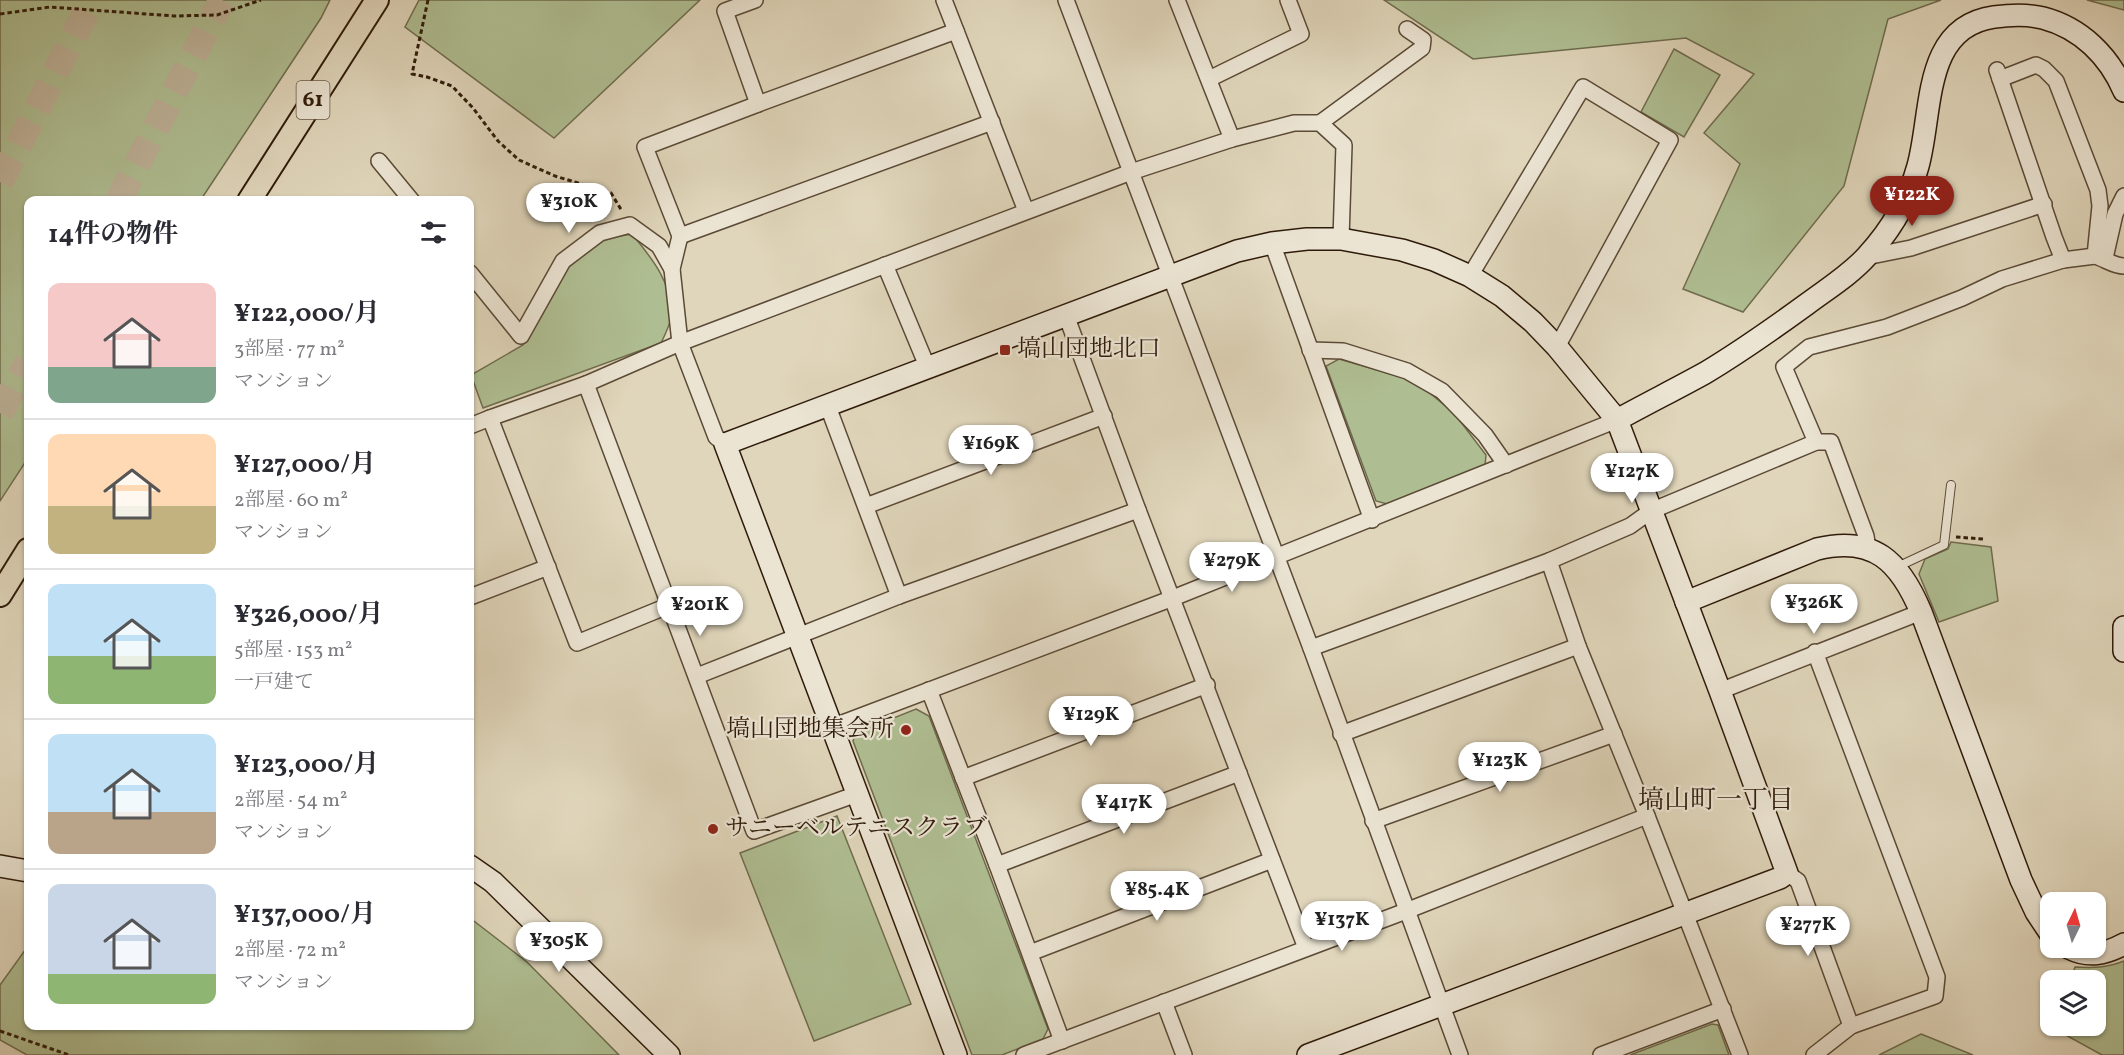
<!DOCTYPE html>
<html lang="ja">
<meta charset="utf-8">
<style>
body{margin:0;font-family:Vollkorn,"Noto Serif JP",serif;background:#f2f2f3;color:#2b2b33;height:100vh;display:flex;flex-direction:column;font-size:22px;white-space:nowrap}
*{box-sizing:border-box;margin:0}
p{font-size:20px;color:#7c7c81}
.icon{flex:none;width:33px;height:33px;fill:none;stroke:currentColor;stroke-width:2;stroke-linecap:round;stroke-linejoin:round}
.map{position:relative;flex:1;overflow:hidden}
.sheet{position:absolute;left:24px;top:196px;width:450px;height:834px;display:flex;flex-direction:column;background:#fff;border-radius:12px;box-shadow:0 2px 4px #0004}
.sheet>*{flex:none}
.needle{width:39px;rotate:5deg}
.controls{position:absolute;left:2040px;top:892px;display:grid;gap:12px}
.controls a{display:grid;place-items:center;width:66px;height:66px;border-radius:12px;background:#fff;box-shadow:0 2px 4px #0004;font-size:30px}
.price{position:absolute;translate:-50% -51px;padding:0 14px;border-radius:21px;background:#fff;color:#222;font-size:20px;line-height:39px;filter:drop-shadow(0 2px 3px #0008)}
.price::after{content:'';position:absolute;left:50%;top:36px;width:18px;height:14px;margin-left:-9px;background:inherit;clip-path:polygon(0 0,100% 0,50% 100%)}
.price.selected{background:#8f2418;color:#fff}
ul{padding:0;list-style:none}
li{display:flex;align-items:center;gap:18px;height:150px;padding:0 24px}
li+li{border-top:2px solid #e1e1e2}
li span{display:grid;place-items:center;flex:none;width:168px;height:120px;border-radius:12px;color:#555}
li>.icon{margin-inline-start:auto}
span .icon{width:72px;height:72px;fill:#fffc;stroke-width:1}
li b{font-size:26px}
h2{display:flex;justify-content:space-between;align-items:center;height:72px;padding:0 24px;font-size:26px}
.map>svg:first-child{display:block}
.green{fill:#afbe92;stroke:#6f6c4e;stroke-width:1.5}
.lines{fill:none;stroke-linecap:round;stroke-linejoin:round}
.highway-tunnel{stroke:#bdb198;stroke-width:27;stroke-dasharray:27 14;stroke-linecap:butt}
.lane-casing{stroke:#5b4a36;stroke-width:10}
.street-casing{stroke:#5b4a36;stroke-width:18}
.secondary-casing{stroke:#2f1b0a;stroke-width:24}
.primary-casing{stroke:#2f1b0a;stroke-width:26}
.path{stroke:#2f1b0a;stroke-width:3;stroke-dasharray:4.5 3;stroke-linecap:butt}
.lane{stroke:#ebe4d3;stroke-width:8}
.street{stroke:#ebe4d3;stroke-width:15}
.secondary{stroke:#ebe4d3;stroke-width:21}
.primary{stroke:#e0d6bb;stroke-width:22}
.poi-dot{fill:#8f2418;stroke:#ebe4d3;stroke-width:2}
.labels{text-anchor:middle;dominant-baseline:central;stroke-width:4.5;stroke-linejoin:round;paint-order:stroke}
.shield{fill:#ebe4d3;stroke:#675746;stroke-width:1.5}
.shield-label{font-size:22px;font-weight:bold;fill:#2f1b0a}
.poi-label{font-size:24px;fill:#2f1b0a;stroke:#ebe4d3;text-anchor:start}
.neighbourhood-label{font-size:26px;fill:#2f1b0a;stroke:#ebe4d3}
</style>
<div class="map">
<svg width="2124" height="1055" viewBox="0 0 2124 1055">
<rect width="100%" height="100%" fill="#e0d6bb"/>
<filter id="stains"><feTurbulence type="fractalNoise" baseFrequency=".00333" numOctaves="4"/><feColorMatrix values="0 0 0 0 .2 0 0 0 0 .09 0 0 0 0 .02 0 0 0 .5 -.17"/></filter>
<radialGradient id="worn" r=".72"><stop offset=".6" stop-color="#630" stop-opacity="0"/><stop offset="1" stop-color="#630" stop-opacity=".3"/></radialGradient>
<!-- green -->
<g class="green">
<polygon points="0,0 330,0 321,18 200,201 28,201 28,458 0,501"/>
<polygon points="419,0 700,0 554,138 405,27"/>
<polygon points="1384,0 1941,0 1888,19 1844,186 1743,312 1683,289 1740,164 1704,133 1754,74 1686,38 1473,59"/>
<polygon points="2087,0 2124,0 2124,10"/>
<polygon points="1674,49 1720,75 1684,137 1641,112"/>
<path d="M632 234C651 257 674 285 671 317 670 325 665 335 661 343L483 408 471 375 523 345 564 269 600 239Z"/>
<polygon points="1339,359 1415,381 1454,413 1486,455 1485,466 1387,504 1376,501 1326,366"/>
<polygon points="1951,542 1991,547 1998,601 1939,622 1919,574 1925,559 1948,549"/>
<polygon points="916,709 929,716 1048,1029 1043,1039 1002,1055 972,1055 853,741 856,733"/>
<polygon points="837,816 911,1004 814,1041 740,853"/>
<polygon points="470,918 527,962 619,1055 27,1055 0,1040 0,985 28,946 28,1026 470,1026"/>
<path d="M2124 961V1055H2102L2051 1027 2096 1026V981H2070L2075 967C2092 968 2108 968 2124 961Z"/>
<polygon points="1712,1024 1718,1025 1729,1055 1630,1055"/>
<polygon points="1921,1034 1973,1055 1879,1055"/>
</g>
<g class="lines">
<!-- highway-tunnel -->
<g class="highway-tunnel">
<polyline points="0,182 92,0"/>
<polyline points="118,201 222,0"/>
<polyline points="0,413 28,362"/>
</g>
<!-- lane casing -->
<g class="lane-casing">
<polyline id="lane" points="1897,567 1944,545 1951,485"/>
</g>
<!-- street casing -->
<g class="street-casing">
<g id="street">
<polyline points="755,0 725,11 758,104"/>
<polyline points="944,0 1026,211"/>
<polyline points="1066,0 1311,648 1460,1055"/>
<polyline points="1177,0 1232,139"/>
<polyline points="1209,79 1301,34 1288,0"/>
<polyline points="2000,79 2036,65 2044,69 2056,81 2098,190 2100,206 2095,256 2063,260"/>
<polyline points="1320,123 1422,48 1423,40 1407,29"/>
<polyline points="379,161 412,201"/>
<polyline points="680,236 992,122"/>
<polyline points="1272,243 1372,520"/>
<path d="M2095 256C2105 259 2114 266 2124 266"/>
<polyline points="1866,257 1911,248 2044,204"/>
<polyline points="2105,258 2115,214 2124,196"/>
<polyline points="885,265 927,366"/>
<polyline points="470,273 521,336 563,261 600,233 630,225 659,246 672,269"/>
<polyline points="1470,276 1583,87 1670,140 1557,347"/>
<polyline points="1066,315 1138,510 1306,948"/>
<polyline points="1310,350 1343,351 1407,371 1442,391 1485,435 1506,465"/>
<polyline points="586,384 754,831 857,794"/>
<polyline points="827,404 899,596"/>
<polyline points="470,426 490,418"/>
<polyline points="1816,442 1784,367 1809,347 1887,327 1962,298 2002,279 2063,260 2054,237 1997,70"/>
<polyline points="725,444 716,437 680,343 672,269 680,236 645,147 758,104 956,31"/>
<polyline points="866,506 1104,416"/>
<polyline points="1549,561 1578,646 1647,816 1740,1055"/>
<polyline points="470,597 548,567"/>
<polyline points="670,605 577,643 490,418 586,384 680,343 1131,172 1232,139 1294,123 1320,123 1344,145 1341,239"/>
<polyline points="1311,648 1549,561 1630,526 1651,511 1816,442 1831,442 1866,536 1868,549"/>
<polyline points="697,676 899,596 1138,510"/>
<polyline points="929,690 997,865 1062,1041"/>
<polyline points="1720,691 1921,612"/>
<polyline points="832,727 1173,598 1617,420"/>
<polyline points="1341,734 1578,646"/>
<polyline points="963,778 1207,685"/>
<polyline points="1373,821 1614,734"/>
<polyline points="997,865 1239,773"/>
<polyline points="1787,873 1798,881 1851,1026"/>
<polyline points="1030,953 1272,860"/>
<polyline points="1164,1002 1184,1055"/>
<polyline points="1024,1055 1406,911 1647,816"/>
<polyline points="1601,1055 1723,1009"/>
<polyline points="1814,1055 1851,1026 1935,996 1937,977 1815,652"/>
</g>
</g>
<!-- secondary casing -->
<g class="secondary-casing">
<g id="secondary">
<path d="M1617 420C1646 404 1676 389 1705 373 1740 352 1774 328 1807 304 1827 289 1850 275 1867 256 1890 231 1909 199 1918 166 1933 112 1922 27 1994 17 2010 15 2027 14 2043 18 2081 28 2109 56 2124 91"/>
<path d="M1686 602 1817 549C1874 535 1900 562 1921 612L2021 880 2036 912 2050 933"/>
<polyline points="2124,627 2124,651"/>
<polyline points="0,866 28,871"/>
<polyline points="470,866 493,882 669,1055"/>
<path d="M2069 948C2089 958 2105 954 2124 944"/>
<polyline points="956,1055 725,444 1237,251 1272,243 1307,239 1341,239 1402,250 1434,260 1470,276 1502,296 1533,322 1557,347 1617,420 1720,691 1787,873 1780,878 1308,1055"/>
</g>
</g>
<!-- primary casing -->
<g class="primary-casing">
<g id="primary">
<polyline points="249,201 377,0"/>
<polyline points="0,595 28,550"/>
</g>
</g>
<!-- path -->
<g class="path">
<polyline points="428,0 412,74 427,77 452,86 473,108 498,141 519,160 555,176 611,193 622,211"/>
<polyline points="0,14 50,7 174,16 217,15 261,0"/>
<polyline points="1956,537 1983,539"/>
<polyline points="0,1031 69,1055"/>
</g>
<!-- lane -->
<use href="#lane" class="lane"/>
<!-- street -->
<use href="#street" class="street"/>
<!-- secondary -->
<use href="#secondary" class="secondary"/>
<!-- primary -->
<use href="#primary" class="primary"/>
</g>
<!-- markers -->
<g class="poi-dot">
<rect x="999" y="344" width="12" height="12" rx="3"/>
<circle cx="906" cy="730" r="6"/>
<circle cx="713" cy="829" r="6"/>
</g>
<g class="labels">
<!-- shield labels -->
<rect class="shield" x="296.5" y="81" width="33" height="38" rx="4.5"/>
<g class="shield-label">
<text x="313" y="100">61</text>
</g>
<!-- poi labels -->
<g class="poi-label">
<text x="1017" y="350">塙山団地北口</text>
<text x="894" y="730" text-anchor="end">塙山団地集会所</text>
<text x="725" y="829">サニーベルテニスクラブ</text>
</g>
<!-- neighbourhood labels -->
<g class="neighbourhood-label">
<text x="1716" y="801">塙山町一丁目</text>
</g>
</g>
<rect width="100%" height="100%" filter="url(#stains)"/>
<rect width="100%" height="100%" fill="url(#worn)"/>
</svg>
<div class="controls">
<a><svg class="needle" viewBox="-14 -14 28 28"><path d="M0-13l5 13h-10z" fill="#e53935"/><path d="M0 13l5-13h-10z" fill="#7c7c81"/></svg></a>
<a><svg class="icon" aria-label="layers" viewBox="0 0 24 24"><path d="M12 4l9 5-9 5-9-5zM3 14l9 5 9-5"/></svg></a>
</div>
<b class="price selected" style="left:1912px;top:227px">¥122K</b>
<b class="price" style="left:569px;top:234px">¥310K</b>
<b class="price" style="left:991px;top:476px">¥169K</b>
<b class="price" style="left:1632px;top:504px">¥127K</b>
<b class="price" style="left:1232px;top:593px">¥279K</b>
<b class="price" style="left:1814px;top:635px">¥326K</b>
<b class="price" style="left:700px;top:637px">¥201K</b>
<b class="price" style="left:1091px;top:747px">¥129K</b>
<b class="price" style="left:1500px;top:793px">¥123K</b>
<b class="price" style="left:1124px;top:835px">¥417K</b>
<b class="price" style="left:1157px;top:922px">¥85.4K</b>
<b class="price" style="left:1342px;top:952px">¥137K</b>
<b class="price" style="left:1808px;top:957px">¥277K</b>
<b class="price" style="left:559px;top:973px">¥305K</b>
<section class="sheet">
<h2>14件の物件<svg class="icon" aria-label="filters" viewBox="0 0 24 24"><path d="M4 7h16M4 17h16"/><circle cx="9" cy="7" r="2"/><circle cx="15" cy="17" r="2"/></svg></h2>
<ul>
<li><span style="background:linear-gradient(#f6c9c9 70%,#7fa58c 0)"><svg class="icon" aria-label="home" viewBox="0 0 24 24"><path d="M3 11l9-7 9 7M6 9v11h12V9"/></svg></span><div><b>¥122,000/月</b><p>3部屋 · 77 m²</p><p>マンション</p></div></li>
<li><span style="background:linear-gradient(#ffd9b3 60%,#c2b280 0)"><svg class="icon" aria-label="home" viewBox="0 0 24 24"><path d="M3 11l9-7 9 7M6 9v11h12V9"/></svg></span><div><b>¥127,000/月</b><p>2部屋 · 60 m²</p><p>マンション</p></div></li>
<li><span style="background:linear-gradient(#bfe0f5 60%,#8fb573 0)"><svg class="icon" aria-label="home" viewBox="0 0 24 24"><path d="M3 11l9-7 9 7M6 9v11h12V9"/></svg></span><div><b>¥326,000/月</b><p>5部屋 · 153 m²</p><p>一戸建て</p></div></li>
<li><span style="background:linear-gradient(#bfe0f5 65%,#b9a48a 0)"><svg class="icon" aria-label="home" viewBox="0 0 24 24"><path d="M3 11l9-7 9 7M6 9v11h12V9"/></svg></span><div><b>¥123,000/月</b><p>2部屋 · 54 m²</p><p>マンション</p></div></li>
<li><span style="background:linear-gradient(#c9d6e8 75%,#8fb573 0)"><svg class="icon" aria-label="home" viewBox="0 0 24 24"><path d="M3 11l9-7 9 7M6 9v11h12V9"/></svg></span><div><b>¥137,000/月</b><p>2部屋 · 72 m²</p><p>マンション</p></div></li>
</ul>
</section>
</div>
